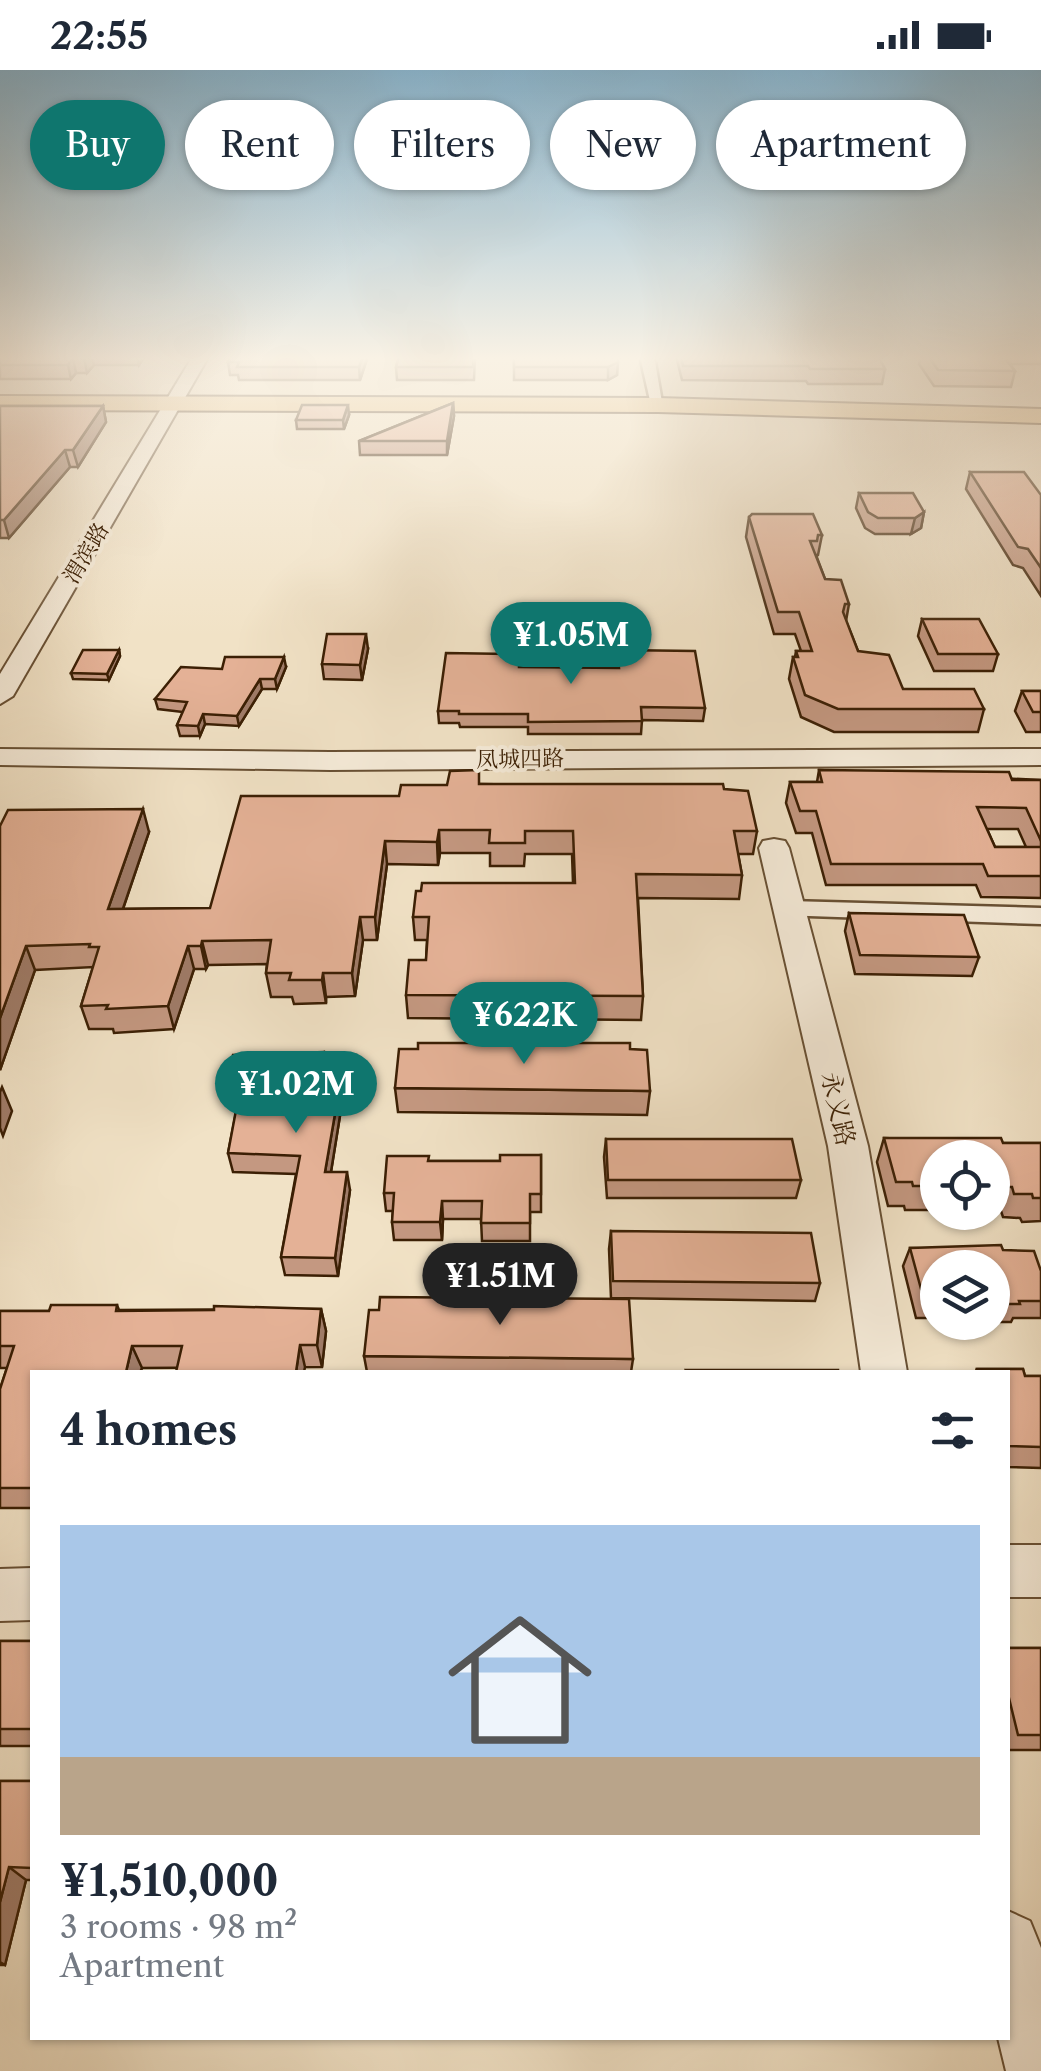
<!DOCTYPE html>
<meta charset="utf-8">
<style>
body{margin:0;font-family:"Libre Caslon Text","Noto Serif SC",serif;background:#f2f2f3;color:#1f2937;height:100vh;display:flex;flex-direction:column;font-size:38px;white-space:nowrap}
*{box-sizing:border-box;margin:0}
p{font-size:32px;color:#747a83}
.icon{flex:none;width:55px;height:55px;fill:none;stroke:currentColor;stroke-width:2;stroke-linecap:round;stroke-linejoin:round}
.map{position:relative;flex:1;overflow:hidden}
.side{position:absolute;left:30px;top:1300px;width:980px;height:670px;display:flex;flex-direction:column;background:#fff;border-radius:0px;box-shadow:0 2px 8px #0004}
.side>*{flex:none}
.banner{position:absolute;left:30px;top:30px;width:982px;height:90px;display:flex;gap:20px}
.fabs{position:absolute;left:920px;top:1070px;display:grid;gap:20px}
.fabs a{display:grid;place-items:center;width:90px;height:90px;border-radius:50%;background:#fff;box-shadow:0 2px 8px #0004;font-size:50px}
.price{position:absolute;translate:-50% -85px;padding:0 22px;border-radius:35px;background:#0f766e;color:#fff;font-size:32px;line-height:65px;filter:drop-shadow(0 2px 5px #0008)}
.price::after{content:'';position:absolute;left:50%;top:60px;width:30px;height:22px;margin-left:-15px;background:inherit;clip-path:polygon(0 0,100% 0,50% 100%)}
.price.current{background:#222;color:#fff}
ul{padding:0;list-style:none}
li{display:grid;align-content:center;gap:20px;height:530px;padding:0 30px}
li span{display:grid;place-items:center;height:310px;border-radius:0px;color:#555}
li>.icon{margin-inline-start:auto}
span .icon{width:180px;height:180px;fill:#fffc;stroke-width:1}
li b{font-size:42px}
h2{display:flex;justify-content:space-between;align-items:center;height:120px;padding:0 30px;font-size:42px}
.pill{padding:0 35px;border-radius:45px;background:#fff;box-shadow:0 2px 8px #0004;font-size:35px;line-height:90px}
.pill.current{background:#0f766e;color:#fff}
.status{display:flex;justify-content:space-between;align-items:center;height:70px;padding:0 50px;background:#fff;direction:ltr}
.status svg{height:28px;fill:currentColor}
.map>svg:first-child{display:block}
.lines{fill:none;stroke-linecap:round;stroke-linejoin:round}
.minor-casing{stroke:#685034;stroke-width:5}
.tertiary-casing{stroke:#685034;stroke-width:4}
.primary-casing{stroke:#3b1f04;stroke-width:4}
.minor{fill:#f6ecda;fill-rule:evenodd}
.tertiary{fill:#f6ecda;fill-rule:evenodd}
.primary{fill:#e8c183;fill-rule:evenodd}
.wall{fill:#c49881;stroke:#3b1f04;stroke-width:2.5;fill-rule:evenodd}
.shaded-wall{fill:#a07c69;stroke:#3b1f04;stroke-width:2.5}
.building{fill:#e4b196;stroke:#3b1f04;stroke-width:2.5}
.labels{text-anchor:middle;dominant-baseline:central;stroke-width:8;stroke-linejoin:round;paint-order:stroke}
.far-street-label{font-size:22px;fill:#3b1f04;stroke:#f6ecda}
.street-label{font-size:25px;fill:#3b1f04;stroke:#f6ecda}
</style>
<div class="status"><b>22:55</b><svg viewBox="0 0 49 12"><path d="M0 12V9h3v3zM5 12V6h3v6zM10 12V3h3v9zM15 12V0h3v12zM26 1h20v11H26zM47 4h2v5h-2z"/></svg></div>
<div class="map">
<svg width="1041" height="2001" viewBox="0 0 1041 2001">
<rect width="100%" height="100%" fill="#f1e2c6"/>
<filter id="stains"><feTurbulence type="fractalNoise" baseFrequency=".002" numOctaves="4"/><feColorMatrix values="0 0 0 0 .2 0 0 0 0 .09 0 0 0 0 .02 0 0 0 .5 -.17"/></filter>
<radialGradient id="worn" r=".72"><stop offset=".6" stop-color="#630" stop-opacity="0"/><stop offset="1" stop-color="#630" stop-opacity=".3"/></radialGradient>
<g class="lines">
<!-- minor casing -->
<g class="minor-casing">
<g id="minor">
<polygon points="640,286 654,286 663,338 651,335"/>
<polygon points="789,831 1041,838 1041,854 780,845 776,839"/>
</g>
</g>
<!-- tertiary casing -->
<g class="tertiary-casing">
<g id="tertiary">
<polygon points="193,286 209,286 13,626 0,634 0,604"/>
<polygon points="0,679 330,682 1041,679 1041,695 330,700 0,695"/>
<polygon points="774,769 785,771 789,778 868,1076 907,1302 861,1302 828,1076 759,778 763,771"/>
<rect x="1008" y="1475" width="33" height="52"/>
<polygon points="32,1498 32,1550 0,1551 0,1499"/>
<polygon points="1008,1841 1030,1851 1041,1878 1041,2001 1006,2001 998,1968 1008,1968"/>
</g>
</g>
<!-- primary casing -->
<g class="primary-casing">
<polygon id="primary" points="0,326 658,328 1041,339 1041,353 658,342 0,340"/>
</g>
<!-- minor -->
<use href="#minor" class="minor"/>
<!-- tertiary -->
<use href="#tertiary" class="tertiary"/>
<!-- primary -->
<use href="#primary" class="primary"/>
</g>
<!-- wall -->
<g class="wall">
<polygon points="0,286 145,286 139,295 94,295 87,303 76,303 71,309 0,309"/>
<polygon points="232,286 368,286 360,310 239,310 238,305 230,305 228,292"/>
<polygon points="399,286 475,286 474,310 397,310 396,297"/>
<polygon points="514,286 617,286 617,305 608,310 514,310"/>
<polygon points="676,286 878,286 885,299 882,314 808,314 806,311 682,310"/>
<polygon points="921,286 1041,286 1041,294 1010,294 1015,301 1011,317 934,316 919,294"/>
<polygon points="453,333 454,346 447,385 360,385 359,371"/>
<polygon points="0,336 103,336 106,352 78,397 70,397 9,468 0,468"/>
<polygon points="349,345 344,359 297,359 296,350"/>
<polygon points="970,402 1041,425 1041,526 1023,498 1013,495 966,419"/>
<polygon points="859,423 924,442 921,458 911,464 875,464 865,458 856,438"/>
<polygon points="749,447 822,465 818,485 816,485 825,509 849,534 846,551 858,581 903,619 984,639 978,662 834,662 801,647 789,609 793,587 795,587 796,581 801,581 795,564 774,564 746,467"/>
<polygon points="922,549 998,584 993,601 934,601 918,566"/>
<polygon points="368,579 362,610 324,609 322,594"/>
<polygon points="119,580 120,586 109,610 73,609 71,603"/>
<polygon points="617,580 705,638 703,651 642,650 641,664 528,664 528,657 460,657 459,653 439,653 438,641 519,597 617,598"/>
<polygon points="286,597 277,619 262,619 239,656 205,654 200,666 180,666 177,655 183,642 158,639 155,629 222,599"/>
<polygon points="1022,621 1041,621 1041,662 1026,662 1015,641"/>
<path d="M819 700 1041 710V828L981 827 976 815H826L812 763H796L786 733 790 712H817ZM987 759H1018L1026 777H995Z"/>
<polygon points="480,714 724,719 757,761 753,784 738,784 742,805 739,829 638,828 643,926 641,950 408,948 406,925 426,890 427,870 415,870 413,847 573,813 572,784 525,784 524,796 490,796 490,783 440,783 438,795 387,794 377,870 363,870 355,926 326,927 326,933 294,934 292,927 271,927 266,903 267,894 208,895 206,899 194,899 174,959 114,963 113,959 89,959 81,936 93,897 35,900 0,1000 0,756 149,762 123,839 210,838 399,726"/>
<polygon points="849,843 979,887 972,906 855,904 845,861"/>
<polygon points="324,982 325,986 359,1004 356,1027 343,1027 331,1102 350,1120 338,1206 285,1205 281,1187 296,1104 233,1102 228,1083 239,1027 233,1027 228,1009"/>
<polygon points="395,1018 650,1021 647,1045 398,1042"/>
<polygon points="884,1068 1003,1073 1041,1073 1041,1151 1022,1152 1020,1148 1003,1147 1001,1141 992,1141 992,1088 938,1088 938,1140 905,1140 904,1136 888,1136 877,1092"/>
<polygon points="606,1069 801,1110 796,1128 607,1128 604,1087"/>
<polygon points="541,1085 541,1142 530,1142 530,1171 482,1171 481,1149 443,1149 442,1170 394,1170 392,1152 393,1141 386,1141 384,1123 429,1091 500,1091"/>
<polygon points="611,1161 820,1213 815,1231 611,1228 609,1179"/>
<polygon points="910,1178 1003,1180 1041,1201 1041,1248 1013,1248 1011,1252 992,1252 992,1198 938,1198 938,1248 916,1248 903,1196"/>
<polygon points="117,1235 119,1240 321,1239 326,1261 322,1297 142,1298 140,1302 32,1302 32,1438 0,1438 0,1319 7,1298 0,1298 0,1241 49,1241"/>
<polygon points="364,1286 633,1289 631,1302 367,1302"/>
<polygon points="977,1299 1023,1299 1025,1306 1041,1306 1041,1398 1008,1397 1008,1302 975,1302"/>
<rect x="0" y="1571" width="32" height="105"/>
<rect x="1008" y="1578" width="33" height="102"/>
<polygon points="0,1711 32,1711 32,1810 26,1810 5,1895 0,1895"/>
</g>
<!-- shaded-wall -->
<g class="shaded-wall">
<polygon points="86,286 92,286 94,295 87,303 84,288"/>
<polygon points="137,286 145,286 139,295"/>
<polygon points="363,286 368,286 360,310 359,297"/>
<polygon points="73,288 76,303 71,309 68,295"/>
<polygon points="618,292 617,305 608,310 608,297"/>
<polygon points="453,333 454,346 447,385 447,371"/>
<polygon points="348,335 349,345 344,359 343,350"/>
<polygon points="103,336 106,352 78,397 73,380"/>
<polygon points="65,380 70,397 9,468 4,450"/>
<polygon points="924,442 921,458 911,464 915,448"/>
<polygon points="366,564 368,579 362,610 360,595"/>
<polygon points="119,580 120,586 109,610 107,604"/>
<polygon points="284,587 286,597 277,619 275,609"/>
<polygon points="260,609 262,619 239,656 237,646"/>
<polygon points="203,644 205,654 200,666 198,656"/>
<polygon points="143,739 149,762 115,862 108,839"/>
<polygon points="439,760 440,783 438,795 437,772"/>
<polygon points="385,771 387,794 377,870 375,847"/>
<polygon points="360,847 363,870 355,926 352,903"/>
<polygon points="202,871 208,895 206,899 201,876"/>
<polygon points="26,876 35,900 0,1000 0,948"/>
<polygon points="188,876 194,899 174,959 168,936"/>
<polygon points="323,903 326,927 326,933 322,910"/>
<polygon points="356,985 359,1004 356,1027 354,1009"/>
<polygon points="341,1009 343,1027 328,1120 325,1102"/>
<polygon points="2,1017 12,1041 3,1066 0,1058 0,1022"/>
<polygon points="347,1102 350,1120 338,1206 335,1188"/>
<polygon points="442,1131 443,1149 442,1170 440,1152"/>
<polygon points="321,1239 326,1261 322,1297 317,1275"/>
<polygon points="300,1275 305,1297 304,1302 296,1302"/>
<polygon points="132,1276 142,1298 140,1302 126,1302"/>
<polygon points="9,1797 26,1810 5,1895 0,1892 0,1832"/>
</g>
<!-- building -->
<g class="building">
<polygon points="0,286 86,286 84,288 73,288 68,295 0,295"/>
<polygon points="232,286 363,286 359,297 237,297 239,292 228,292"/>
<polygon points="399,286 474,286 473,297 396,297"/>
<polygon points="514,286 617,286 618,292 608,297 514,297"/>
<polygon points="681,286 878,286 885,299 810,299 808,296 683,296"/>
<polygon points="928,286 1003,286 1015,301 938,300"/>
<polygon points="453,333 447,371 359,371"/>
<polygon points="302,335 348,335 343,350 296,350"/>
<polygon points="0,336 103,336 73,380 65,380 4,450 0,450"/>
<polygon points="970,402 1024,402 1041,425 1041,498 1028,479 1018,477"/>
<polygon points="859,423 913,423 924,442 915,448 878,448 868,442"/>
<polygon points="752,444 813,444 822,465 818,465 817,471 810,471 825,509 841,510 849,534 845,534 843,542 858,581 889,585 903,619 974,619 984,639 838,639 805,625 793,587 798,587 796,581 812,581 799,542 778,542 749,447"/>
<polygon points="922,549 979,549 998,584 938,584"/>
<polygon points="327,564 366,564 360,595 322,594"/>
<polygon points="83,580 119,580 107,604 71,603"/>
<polygon points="617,580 695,581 705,638 641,637 642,651 528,652 528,644 459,644 459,641 438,641 446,583 519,584 519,597 619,598"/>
<polygon points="225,587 284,587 275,609 260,609 237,646 203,644 198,656 177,655 187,632 155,629 181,597 222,599"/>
<polygon points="1022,621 1041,621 1041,642 1033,642"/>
<polygon points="479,700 479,714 723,714 724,719 748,721 757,761 734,761 742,805 636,804 643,926 406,925 409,890 426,890 429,847 413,847 416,821 421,821 422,813 575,813 573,761 525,761 525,773 489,773 490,760 439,760 437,772 385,771 375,847 360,847 352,903 323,903 322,910 289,910 291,903 266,903 271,870 202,871 201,876 188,876 168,936 106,939 108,935 81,936 99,877 89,877 90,874 26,876 0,948 0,756 8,740 143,739 108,839 210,838 241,726 399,726 401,715 447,715 450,701"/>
<polygon points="819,700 1009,702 1012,710 1041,710 1041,771 1026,738 977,737 995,777 1041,777 1041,806 988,806 983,794 831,794 816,741 800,741 790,712 822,712"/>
<polygon points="849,843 964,845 979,887 860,885"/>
<polygon points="418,973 630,973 630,979 647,980 650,1021 395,1018 399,979 418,979"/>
<polygon points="324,982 324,986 356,985 354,1009 341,1009 325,1102 347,1102 335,1188 281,1187 300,1086 228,1083 242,1008 228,1009 233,985"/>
<polygon points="884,1068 1001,1068 1003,1073 1041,1073 1041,1128 1033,1128 1032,1124 1014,1124 1012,1117 992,1117 992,1088 938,1088 938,1116 913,1116 912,1112 896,1112"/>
<polygon points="606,1069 792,1069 801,1110 608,1110"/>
<polygon points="500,1085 541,1085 541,1124 530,1124 530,1153 481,1153 482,1131 442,1131 440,1152 392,1152 394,1123 384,1123 387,1086 429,1086 428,1091 500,1091"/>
<polygon points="611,1161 811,1163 820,1213 613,1211"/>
<polygon points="1001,1175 1003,1180 1034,1181 1041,1201 1041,1231 1019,1231 1020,1234 992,1234 992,1198 938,1198 938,1230 924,1230 910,1178"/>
<polygon points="380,1227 629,1229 633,1289 364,1286 369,1240 379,1240"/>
<polygon points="51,1235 117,1235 116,1241 214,1240 214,1236 321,1239 317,1275 300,1275 296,1302 176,1302 182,1276 132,1276 126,1302 32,1302 32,1418 0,1418 0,1319 14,1276 0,1276 0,1241 49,1241"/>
<polygon points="977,1299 1023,1299 1025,1306 1041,1306 1041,1377 1008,1376 1008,1302 978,1302"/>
<polygon points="686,1300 838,1300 838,1302 687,1302"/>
<rect x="0" y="1571" width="32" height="88"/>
<polygon points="1008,1578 1041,1578 1041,1665 1018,1665 1008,1624"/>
<polygon points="0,1711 32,1711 32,1798 9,1797 0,1832"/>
</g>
<!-- sky -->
<linearGradient id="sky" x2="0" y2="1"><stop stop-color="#89b8d4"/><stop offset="0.51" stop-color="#f9f2e5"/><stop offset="1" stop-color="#f9f2e5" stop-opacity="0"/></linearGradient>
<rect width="1041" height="566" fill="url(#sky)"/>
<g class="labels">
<!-- far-street labels -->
<g class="far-street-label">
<text transform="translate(86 483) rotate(-59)">渭滨路</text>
<text transform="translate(520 689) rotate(-1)">凤城四路</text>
</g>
<!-- street labels -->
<g class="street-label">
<text transform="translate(838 1039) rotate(77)">永义路</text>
</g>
</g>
<rect width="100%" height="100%" filter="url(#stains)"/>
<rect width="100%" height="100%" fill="url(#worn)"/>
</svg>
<div class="fabs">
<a><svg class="icon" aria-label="locate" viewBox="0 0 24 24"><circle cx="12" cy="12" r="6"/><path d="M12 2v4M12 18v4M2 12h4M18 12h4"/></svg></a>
<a><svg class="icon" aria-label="layers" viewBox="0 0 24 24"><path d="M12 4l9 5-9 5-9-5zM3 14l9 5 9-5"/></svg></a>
</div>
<b class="price" style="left:571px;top:617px">¥1.05M</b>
<b class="price" style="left:524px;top:997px">¥622K</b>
<b class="price" style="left:296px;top:1066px">¥1.02M</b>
<b class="price current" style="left:500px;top:1258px">¥1.51M</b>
<div class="banner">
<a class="pill current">Buy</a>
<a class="pill">Rent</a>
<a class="pill">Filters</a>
<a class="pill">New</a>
<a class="pill">Apartment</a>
</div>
<section class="side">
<h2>4 homes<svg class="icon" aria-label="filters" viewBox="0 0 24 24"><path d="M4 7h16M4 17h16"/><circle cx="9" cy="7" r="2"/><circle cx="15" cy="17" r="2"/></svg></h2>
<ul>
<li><span style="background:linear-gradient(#a9c7e8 75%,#b9a48a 0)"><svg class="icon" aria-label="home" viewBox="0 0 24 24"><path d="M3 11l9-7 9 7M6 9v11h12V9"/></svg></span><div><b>¥1,510,000</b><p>3 rooms · 98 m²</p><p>Apartment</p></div></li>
</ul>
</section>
</div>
